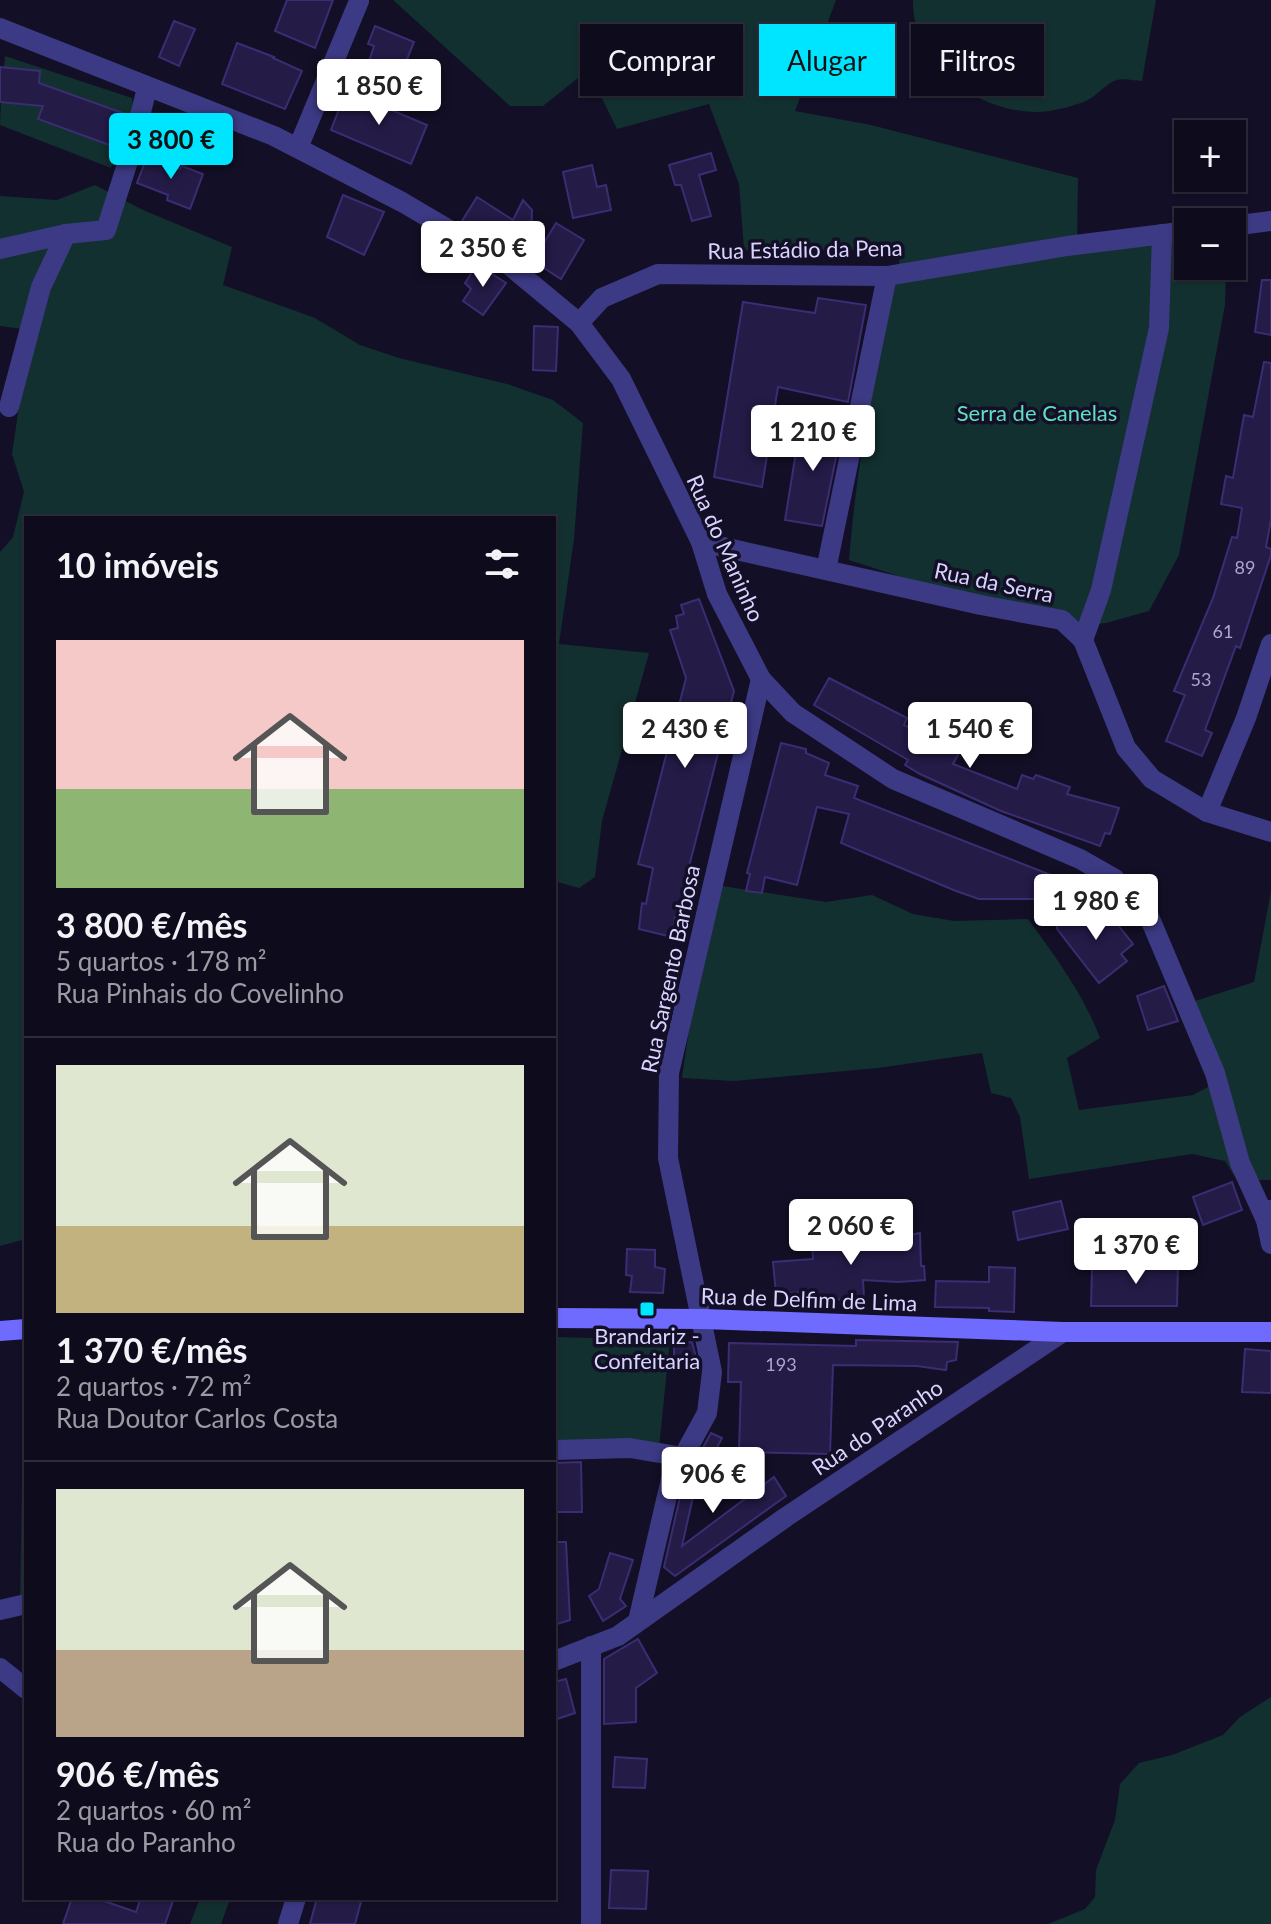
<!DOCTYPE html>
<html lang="pt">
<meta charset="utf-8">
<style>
body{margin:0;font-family:Lato,sans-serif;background:#171425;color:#f1f3f6;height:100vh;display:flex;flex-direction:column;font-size:30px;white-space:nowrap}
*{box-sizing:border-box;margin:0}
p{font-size:26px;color:#9b9ba3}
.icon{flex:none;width:44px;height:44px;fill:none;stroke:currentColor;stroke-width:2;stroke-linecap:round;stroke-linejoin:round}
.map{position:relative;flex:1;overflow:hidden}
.drawer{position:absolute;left:24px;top:516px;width:532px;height:1384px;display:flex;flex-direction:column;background:#0e0b1c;border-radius:0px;box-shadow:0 2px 6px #0004,0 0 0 2px #2e2b3b}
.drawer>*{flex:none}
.hud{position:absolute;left:580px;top:24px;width:570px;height:72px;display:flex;gap:16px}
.fabs{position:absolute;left:1174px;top:120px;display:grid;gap:16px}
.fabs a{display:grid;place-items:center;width:72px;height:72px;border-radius:0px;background:#0e0b1c;box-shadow:0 2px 6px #0004,0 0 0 2px #2e2b3b;font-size:40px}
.price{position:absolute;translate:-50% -68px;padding:0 18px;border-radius:8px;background:#fff;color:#222;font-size:26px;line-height:52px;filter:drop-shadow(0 2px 4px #0008)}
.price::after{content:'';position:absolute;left:50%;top:48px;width:24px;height:18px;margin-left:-12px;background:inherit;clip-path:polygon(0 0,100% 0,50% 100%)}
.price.on{background:#00e5ff;color:#111}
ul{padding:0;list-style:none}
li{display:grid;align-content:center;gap:16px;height:424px;padding:0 32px}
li+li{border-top:2px solid #2e2b3b}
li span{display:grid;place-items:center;height:248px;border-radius:0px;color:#555}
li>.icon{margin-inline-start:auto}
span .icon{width:144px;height:144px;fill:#fffc;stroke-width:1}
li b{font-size:34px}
h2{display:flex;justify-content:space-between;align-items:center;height:96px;padding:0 32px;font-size:34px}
.chip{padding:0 28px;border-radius:0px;background:#0e0b1c;box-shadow:0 2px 6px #0004,0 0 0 2px #2e2b3b;font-size:28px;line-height:72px}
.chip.on{background:#00e5ff;color:#111}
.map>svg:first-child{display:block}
.green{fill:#12302f;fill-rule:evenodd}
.building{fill:#241b47;stroke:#3b2d73;stroke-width:2}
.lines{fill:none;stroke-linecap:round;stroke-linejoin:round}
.street{stroke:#3d3a85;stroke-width:20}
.secondary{stroke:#6f6bff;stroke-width:20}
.poi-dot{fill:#00e5ff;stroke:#130f26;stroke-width:3}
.labels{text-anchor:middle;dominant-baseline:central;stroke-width:7;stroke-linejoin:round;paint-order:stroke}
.number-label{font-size:18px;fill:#aca6d1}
.street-label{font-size:22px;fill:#d9d4ff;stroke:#130f26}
.park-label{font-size:22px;fill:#5fe0c0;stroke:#130f26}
.poi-label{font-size:22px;fill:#d9d4ff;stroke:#130f26}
</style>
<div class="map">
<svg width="1271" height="1924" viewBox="0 0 1271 1924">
<rect width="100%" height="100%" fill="#130f26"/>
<!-- green -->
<g class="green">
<path d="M393 0H836L795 111 871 125 1078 178 1077 249 1188 239V266H1226L1225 305 1179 555 1149 611 1106 623 1058 628 849 560C857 456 878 351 902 250H744L739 184 709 104 617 129 588 70 543 106H510Z"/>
<path d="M913 0H1156L1142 81C1135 81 1123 78 1117 80 1106 83 1097 96 1086 101 1074 106 1051 112 1038 112 976 112 912 65 913 0Z"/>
<path d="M5 56 132 98C136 119 118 148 111 168L0 125 1 102 38 105 40 71 4 67ZM50 88 123 114 112 145 39 119Z"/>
<polygon points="95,185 143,210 232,247 223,285 315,318 360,345 399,358 507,384 553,400 583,423 574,539 559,644 649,653 602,821 595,877 579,888 554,881 554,518 26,518 26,1239 0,1246 0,552 13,537 24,492 12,454 30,330 0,326 0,196 57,200"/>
<path d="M710 884 826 902 872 895 913 914 954 921 1028 919C1055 956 1084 995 1100 1038L1067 1058 1079 1110 1193 1095 1223 1079 1192 1002 1254 982 1271 891V1180H1237L1225 1161 1192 1154 1029 1179 1020 1117 1011 1098 991 1093 982 1053 878 1068 734 1081 682 1078Z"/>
<polygon points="554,1337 670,1340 659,1448 554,1451"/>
<polygon points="26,1427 26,1598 20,1598 23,1428"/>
<polygon points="1271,1697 1271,1924 1048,1924 1085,1909 1095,1897 1096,1870 1115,1820 1120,1784 1139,1763 1172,1755 1223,1735 1240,1717"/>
<polygon points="200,1898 230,1899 221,1924 190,1924"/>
</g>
<!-- building -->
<g class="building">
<polygon points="287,0 333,0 315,48 275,31"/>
<polygon points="174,21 195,29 179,66 159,57"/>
<polygon points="375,26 414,42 397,84 366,70 374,46 368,44"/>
<polygon points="237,43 274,57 273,58 302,71 285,109 222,84"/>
<polygon points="0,67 40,71 39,83 123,113 112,146 38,119 43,106 0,102"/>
<polygon points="346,91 427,125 411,164 331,130"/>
<polygon points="711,153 716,170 699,175 711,216 692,221 681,185 675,185 669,165"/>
<polygon points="147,157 180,169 182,166 203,174 190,209 167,200 168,195 137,183"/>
<polygon points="592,165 597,187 606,185 611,210 573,218 563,172"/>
<polygon points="343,195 384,212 364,255 327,237"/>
<polygon points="477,197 513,220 523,200 532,210 530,265 462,221"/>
<polygon points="556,223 584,240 561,279 533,261"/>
<polygon points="477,264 506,283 483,315 463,301 471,289 465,283"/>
<polygon points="1262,280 1271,280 1271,335 1255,332"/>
<polygon points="818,298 866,305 848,402 778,387 762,487 714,477 743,302 815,313"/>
<polygon points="534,326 558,327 556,371 533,370"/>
<polygon points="1264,362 1271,363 1271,520 1266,547 1271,549 1271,555 1240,648 1236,646 1205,730 1212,733 1202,756 1166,741 1185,695 1174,691 1213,598 1232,537 1237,538 1242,508 1221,504 1226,476 1233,478 1244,415 1253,417"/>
<polygon points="801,421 842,428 822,526 785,520"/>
<polygon points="699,599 734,691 682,894 685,895 681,917 675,917 672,937 639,929 642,903 646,904 653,868 638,864 686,678 670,630 678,628 676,616 684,614 681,605"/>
<polygon points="829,678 907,718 904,725 959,753 953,764 1017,789 1022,775 1033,779 1036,775 1070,787 1067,794 1119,808 1110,834 1105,833 1100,846 1001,811 920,774 905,765 908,760 814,705"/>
<polygon points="781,743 806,749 806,753 829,763 825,775 858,786 854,798 1051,875 1039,899 979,899 956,891 841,843 849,814 817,807 797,885 765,877 762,893 746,891 750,874 747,873"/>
<polygon points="1103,906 1133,944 1121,954 1127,961 1099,983 1057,929 1057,923 1071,912 1084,922"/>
<polygon points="1164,986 1178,1021 1148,1030 1137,996"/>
<polygon points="1232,1182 1242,1210 1203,1225 1193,1197"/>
<polygon points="1061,1201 1068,1229 1018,1240 1013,1212"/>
<polygon points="920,1233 921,1266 924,1266 925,1280 898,1282 863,1280 864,1298 816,1301 815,1291 776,1294 773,1262 813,1259 812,1243 894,1238"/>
<polygon points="627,1249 655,1250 655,1267 665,1269 663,1293 630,1292 632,1276 626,1275"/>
<polygon points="1145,1264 1178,1264 1177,1306 1091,1306 1092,1268 1145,1268"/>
<polygon points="989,1267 1015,1268 1014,1312 989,1311 989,1308 935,1307 936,1281 989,1282"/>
<polygon points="856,1340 958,1342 956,1360 947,1362 946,1370 917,1366 833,1365 830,1454 739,1452 741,1382 728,1382 729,1343 856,1346"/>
<polygon points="692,1342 697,1361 674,1361 674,1343"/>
<polygon points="1245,1349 1271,1351 1271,1393 1242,1392"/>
<polygon points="711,1433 722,1438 704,1472 699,1470 682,1546 774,1477 786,1496 675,1576 664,1567 683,1484"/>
<polygon points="581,1462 582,1512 554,1512 554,1463"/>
<polygon points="554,1542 566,1542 570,1620 554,1625"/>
<polygon points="610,1553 633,1560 620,1599 626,1606 603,1621 589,1596 599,1589"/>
<polygon points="638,1639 657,1673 636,1688 636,1722 604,1724 604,1659"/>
<polygon points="566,1679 575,1713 554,1720 554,1682"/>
<polygon points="615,1757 647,1759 645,1788 613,1787"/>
<polygon points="611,1870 648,1871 646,1909 609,1908"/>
<polygon points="72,1898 95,1898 136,1912 141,1898 174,1898 165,1924 63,1924"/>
<polygon points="317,1898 362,1898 355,1924 310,1924"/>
</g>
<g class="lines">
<!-- street -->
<g class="street">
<polyline points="0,28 274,136 402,202 509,265 579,323 621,379 701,542 717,594 761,679 793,713 893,779 1080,859 1115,879 1148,914 1215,1073 1240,1163 1266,1220"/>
<polyline points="298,148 359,1"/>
<polyline points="1232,226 1271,221"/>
<polyline points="0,249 66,234"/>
<polyline points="579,323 602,298 658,274 887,276 1067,246 1188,231"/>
<polyline points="9,407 41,287 66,234 106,230 131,152 147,88"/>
<polyline points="701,542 981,605 1062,620 1083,640 1126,748 1152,779 1207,812 1271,832"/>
<polyline points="826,570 887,276"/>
<polyline points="1083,640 1101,590 1159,328 1162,234"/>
<polyline points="1207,812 1246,718 1271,644"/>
<polyline points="1270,1210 1266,1220 1271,1244"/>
<polyline points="554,1450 630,1448 683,1457"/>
<polyline points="0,1610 26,1604"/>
<polyline points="638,1621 671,1479 707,1413 712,1372 668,1158 669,1073 761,679"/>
<polyline points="554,1661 618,1636 786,1517 1063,1332"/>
<polyline points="0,1668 26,1689"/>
<polyline points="288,1924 296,1898"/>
<polyline points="591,1924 591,1646"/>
</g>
<!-- secondary -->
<g class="secondary">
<polyline points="554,1318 704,1319 1063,1332 1271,1332"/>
<polyline points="0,1331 26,1329"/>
</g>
</g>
<!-- markers -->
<rect class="poi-dot" x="639" y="1301" width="16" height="16" rx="4"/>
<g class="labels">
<!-- number labels -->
<g class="number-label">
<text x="1245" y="567">89</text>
<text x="1223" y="631">61</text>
<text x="1201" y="679">53</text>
<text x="781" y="1364">193</text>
</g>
<!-- street labels -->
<g class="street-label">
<text transform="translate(805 249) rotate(-1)">Rua Estádio da Pena</text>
<text transform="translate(726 548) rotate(66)">Rua do Maninho</text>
<text transform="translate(994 582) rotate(12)">Rua da Serra</text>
<text transform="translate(670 969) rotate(-78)">Rua Sargento Barbosa</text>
<text transform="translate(809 1299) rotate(2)">Rua de Delfim de Lima</text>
<text transform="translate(877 1427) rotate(-34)">Rua do Paranho</text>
</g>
<!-- park labels -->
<g class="park-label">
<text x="1037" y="412">Serra de Canelas</text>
</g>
<!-- poi labels -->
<g class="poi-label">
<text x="647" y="1335">Brandariz -<tspan x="647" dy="25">Confeitaria</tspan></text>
</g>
</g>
</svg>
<div class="fabs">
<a>+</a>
<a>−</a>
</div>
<b class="price" style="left:379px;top:127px">1 850 €</b>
<b class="price on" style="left:171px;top:181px">3 800 €</b>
<b class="price" style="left:483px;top:289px">2 350 €</b>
<b class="price" style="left:813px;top:473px">1 210 €</b>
<b class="price" style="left:685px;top:770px">2 430 €</b>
<b class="price" style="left:970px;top:770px">1 540 €</b>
<b class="price" style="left:1096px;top:942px">1 980 €</b>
<b class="price" style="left:851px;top:1267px">2 060 €</b>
<b class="price" style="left:1136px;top:1286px">1 370 €</b>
<b class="price" style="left:713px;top:1515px">906 €</b>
<div class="hud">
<a class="chip">Comprar</a>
<a class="chip on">Alugar</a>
<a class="chip">Filtros</a>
</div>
<section class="drawer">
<h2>10 imóveis<svg class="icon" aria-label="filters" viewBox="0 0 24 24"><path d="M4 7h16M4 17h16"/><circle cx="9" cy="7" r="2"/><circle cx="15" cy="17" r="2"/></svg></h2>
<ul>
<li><span style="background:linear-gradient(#f6c9c9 60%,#8fb573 0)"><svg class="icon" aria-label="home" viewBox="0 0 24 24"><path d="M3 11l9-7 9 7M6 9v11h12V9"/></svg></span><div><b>3 800 €/mês</b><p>5 quartos · 178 m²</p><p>Rua Pinhais do Covelinho</p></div></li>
<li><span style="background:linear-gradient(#dfe7d0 65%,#c2b280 0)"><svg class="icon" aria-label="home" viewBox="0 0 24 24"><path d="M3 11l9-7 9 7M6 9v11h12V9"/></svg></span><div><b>1 370 €/mês</b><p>2 quartos · 72 m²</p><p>Rua Doutor Carlos Costa</p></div></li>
<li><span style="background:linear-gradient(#dfe7d0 65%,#b9a48a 0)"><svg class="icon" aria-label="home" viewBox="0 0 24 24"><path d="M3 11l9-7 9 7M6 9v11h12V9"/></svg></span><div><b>906 €/mês</b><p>2 quartos · 60 m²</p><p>Rua do Paranho</p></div></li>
</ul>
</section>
</div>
